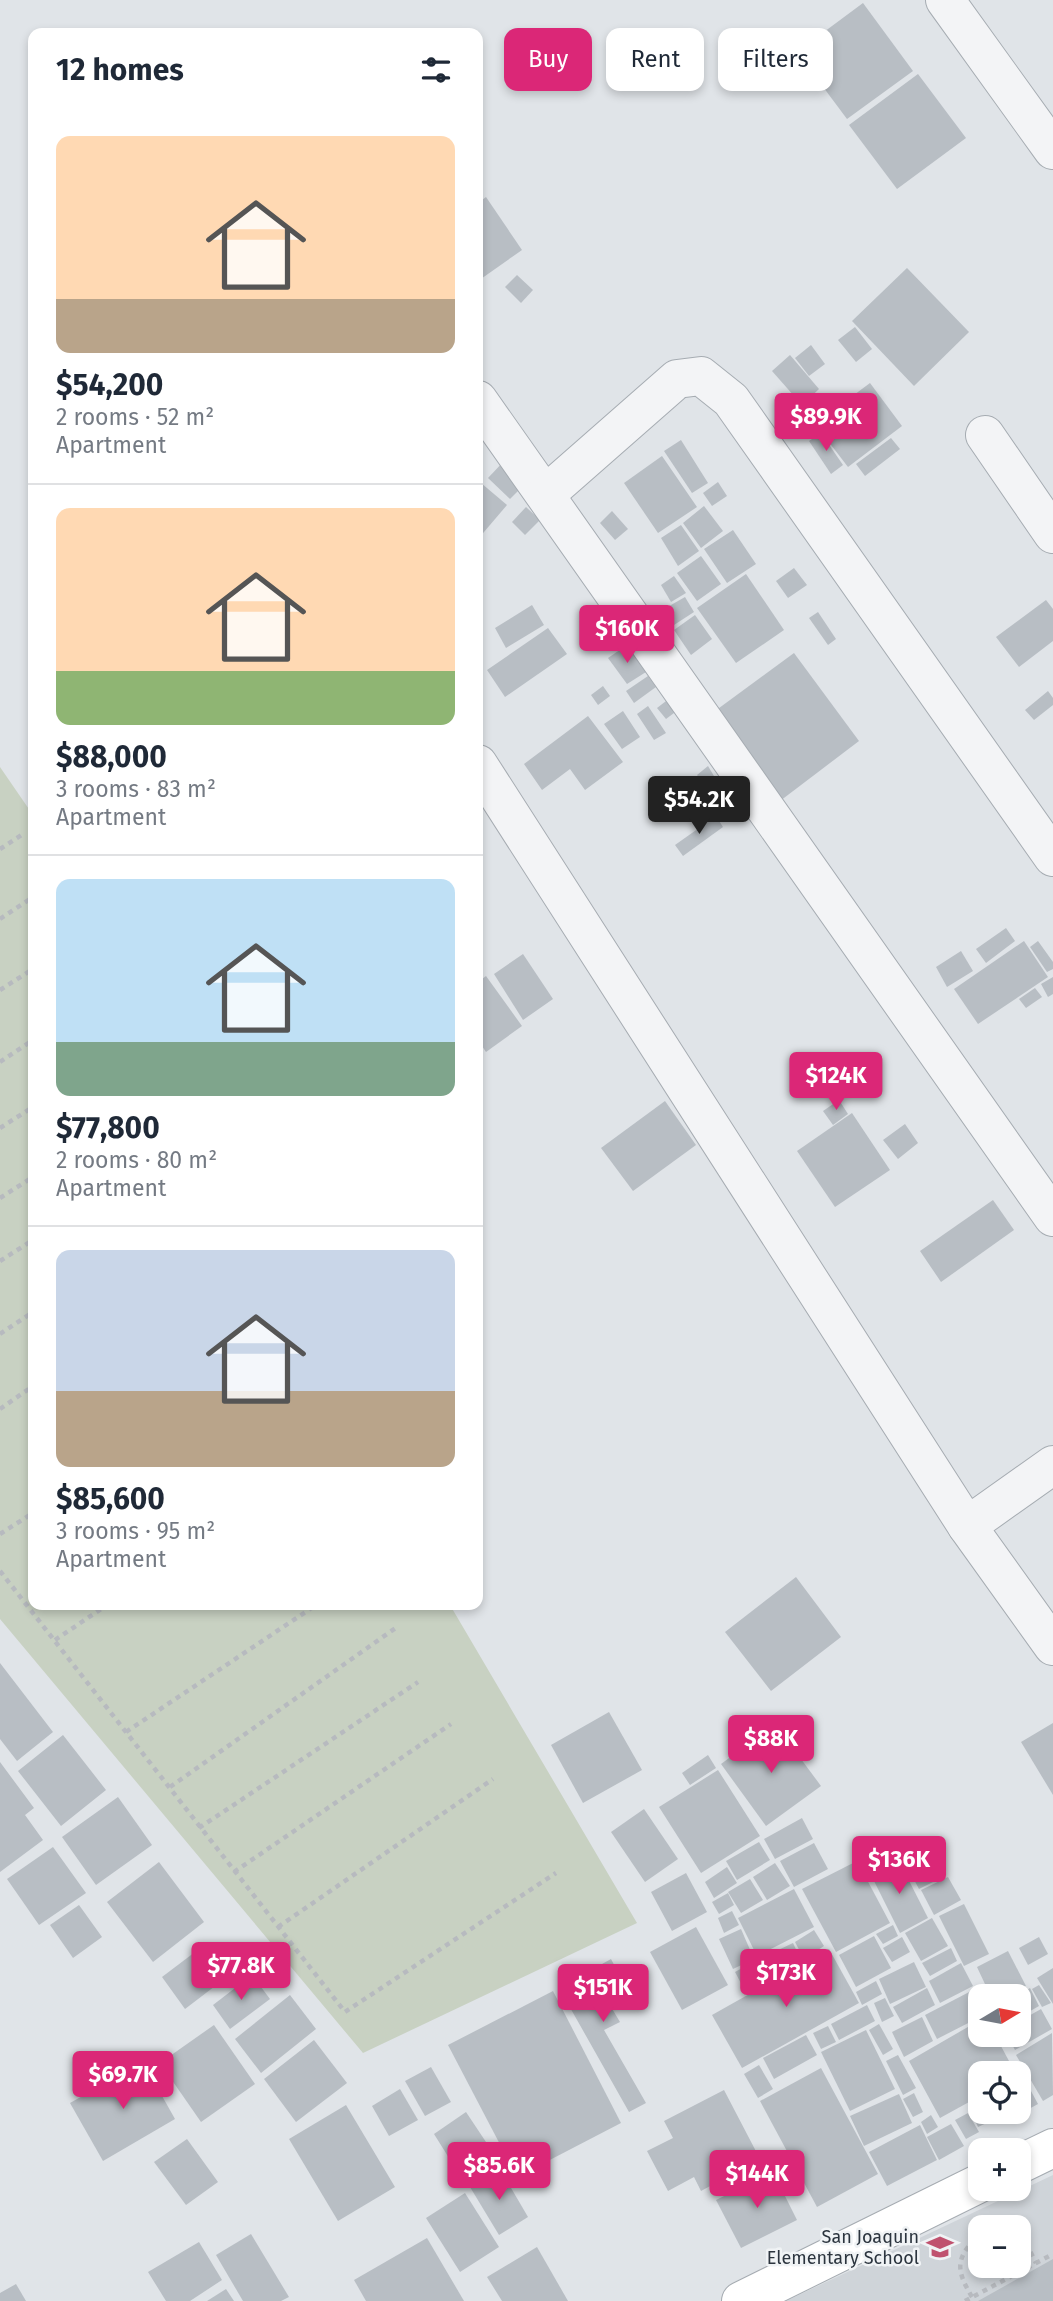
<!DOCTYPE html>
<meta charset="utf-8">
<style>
body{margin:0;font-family:"Fira Sans",sans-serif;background:#f6f6f7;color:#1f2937;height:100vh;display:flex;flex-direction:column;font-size:26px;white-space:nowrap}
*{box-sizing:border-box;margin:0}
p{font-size:23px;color:#747a83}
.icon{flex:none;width:38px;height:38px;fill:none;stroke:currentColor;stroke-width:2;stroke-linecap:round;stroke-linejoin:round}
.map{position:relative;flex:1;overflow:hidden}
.sheet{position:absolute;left:28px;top:28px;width:455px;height:1582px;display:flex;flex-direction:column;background:#fff;border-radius:14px;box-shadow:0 4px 10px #0003}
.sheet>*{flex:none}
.guide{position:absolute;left:504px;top:28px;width:443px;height:63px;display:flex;gap:14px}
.needle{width:46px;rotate:80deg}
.buttons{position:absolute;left:968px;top:1984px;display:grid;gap:14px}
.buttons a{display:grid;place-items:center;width:63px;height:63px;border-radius:14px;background:#fff;box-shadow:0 4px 10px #0003;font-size:35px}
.price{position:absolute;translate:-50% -60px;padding:0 16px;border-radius:7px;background:#db2777;color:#fff;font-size:23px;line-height:46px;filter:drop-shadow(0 2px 4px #0008)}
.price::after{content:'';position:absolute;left:50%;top:42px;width:21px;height:16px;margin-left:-10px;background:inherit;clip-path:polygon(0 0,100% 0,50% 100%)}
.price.on{background:#222;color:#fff}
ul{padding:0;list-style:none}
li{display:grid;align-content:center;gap:14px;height:371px;padding:0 28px}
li+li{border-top:2px solid #e0e1e3}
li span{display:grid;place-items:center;height:217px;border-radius:14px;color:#555}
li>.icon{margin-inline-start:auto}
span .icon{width:126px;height:126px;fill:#fffc;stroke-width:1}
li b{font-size:30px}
h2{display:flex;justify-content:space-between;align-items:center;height:84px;padding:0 28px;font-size:30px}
.pill{padding:0 24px;border-radius:14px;background:#fff;box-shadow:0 4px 10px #0003;font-size:24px;line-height:63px}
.pill.on{background:#db2777;color:#fff}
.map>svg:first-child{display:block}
.built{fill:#cfd4d9;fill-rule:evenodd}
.green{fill:#c8d1c2}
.building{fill:#b8bec4}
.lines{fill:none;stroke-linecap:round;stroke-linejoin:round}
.street-casing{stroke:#a6acb2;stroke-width:40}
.secondary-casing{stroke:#a6acb2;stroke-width:40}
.path{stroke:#b7babf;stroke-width:4.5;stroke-dasharray:5 5;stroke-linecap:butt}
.street{stroke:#f3f4f6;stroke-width:38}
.secondary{stroke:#fff;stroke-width:38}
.labels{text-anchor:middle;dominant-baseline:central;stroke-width:5;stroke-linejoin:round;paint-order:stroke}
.poi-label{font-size:18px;fill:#2b343e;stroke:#f0f3f5;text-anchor:end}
</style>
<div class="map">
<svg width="1053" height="2301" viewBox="0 0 1053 2301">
<rect width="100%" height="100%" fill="#e0e4e8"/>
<!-- built -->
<path class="built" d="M1053 2175V2301H786ZM980 2228H1018V2266H980Z"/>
<!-- green -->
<polygon class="green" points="0,767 33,815 33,1605 450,1605 637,1923 363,2053 0,1619"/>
<!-- building -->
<g class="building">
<polygon points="863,3 913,71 847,119 797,52"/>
<polygon points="918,74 966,138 897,189 849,125"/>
<polygon points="486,197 522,250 478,281 478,203"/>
<polygon points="907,268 969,332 914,386 852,321"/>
<polygon points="517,275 533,290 521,303 505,287"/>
<polygon points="855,327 872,349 856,362 838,340"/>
<polygon points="811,345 825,364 809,376 795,358"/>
<polygon points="790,355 819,389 802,405 772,371"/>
<polygon points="870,383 902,426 848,467 815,424"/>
<polygon points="821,395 831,405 814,418 806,407"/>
<polygon points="821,433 843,465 831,474 809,441"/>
<polygon points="891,438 900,449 865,476 856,464"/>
<polygon points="681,440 708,483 692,493 664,451"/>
<polygon points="662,456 697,507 658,533 624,483"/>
<polygon points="505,460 527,482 510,499 488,478"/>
<polygon points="718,482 727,496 712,506 703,493"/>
<polygon points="481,483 507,505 478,539 478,487"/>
<polygon points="704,506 723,531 701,548 683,523"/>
<polygon points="526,507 540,520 525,535 512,522"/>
<polygon points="612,511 628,529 615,540 600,523"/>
<polygon points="681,525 699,551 678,566 661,538"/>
<polygon points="733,530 756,564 727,583 704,549"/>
<polygon points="701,556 721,584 697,601 677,573"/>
<polygon points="794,568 807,585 788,598 776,581"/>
<polygon points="746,574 784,630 736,663 697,608"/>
<polygon points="674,576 686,593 671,602 661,585"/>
<polygon points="685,597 694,612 674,625 664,609"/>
<polygon points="1046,600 1053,609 1053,641 1019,667 996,637"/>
<polygon points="532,605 544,625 506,648 495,628"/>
<polygon points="818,612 836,639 828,645 809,618"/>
<polygon points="695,615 712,639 691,655 674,630"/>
<polygon points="605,620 612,631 596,641 589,630"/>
<polygon points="548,628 567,654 505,697 487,670"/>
<polygon points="627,645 646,672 627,684 608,658"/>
<polygon points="794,653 859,741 780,801 715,711"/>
<polygon points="648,676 656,687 634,703 626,691"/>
<polygon points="603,686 610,696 598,705 591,695"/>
<polygon points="1048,691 1053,698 1053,705 1034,720 1025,710"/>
<polygon points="670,698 678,710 666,719 657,708"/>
<polygon points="648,706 666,733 654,740 637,714"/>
<polygon points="623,711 640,737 622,749 604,724"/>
<polygon points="588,716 623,762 585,790 570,769 542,790 524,764"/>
<polygon points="708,766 714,776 704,784 697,775"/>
<polygon points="668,778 677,792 664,801 655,788"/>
<polygon points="696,797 702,804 683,818 678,812"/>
<polygon points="716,816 723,827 683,856 675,845"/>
<polygon points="1006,928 1015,941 986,963 976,949"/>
<polygon points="1024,941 1048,977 978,1024 954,989"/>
<polygon points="1038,941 1053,962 1053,969 1047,972 1030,947"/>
<polygon points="961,951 973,971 947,987 936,967"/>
<polygon points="523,954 553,999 523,1020 494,974"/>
<polygon points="486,976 522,1026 486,1052 478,1040 478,982"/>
<polygon points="1053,977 1053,994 1048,997 1041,984"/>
<polygon points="1035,988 1042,997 1026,1008 1019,999"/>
<polygon points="839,1100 848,1114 833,1125 823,1111"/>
<polygon points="665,1101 696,1145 633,1191 601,1148"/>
<polygon points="852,1113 890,1170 835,1207 797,1151"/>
<polygon points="905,1124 918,1143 898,1159 883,1140"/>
<polygon points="993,1200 1014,1230 941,1282 920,1251"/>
<polygon points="796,1577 841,1637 771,1691 725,1632"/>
<polygon points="0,1663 53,1732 17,1761 0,1739"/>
<polygon points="609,1712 642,1770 583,1803 551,1745"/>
<polygon points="1053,1723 1053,1795 1021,1742"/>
<polygon points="775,1724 821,1786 766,1826 721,1764"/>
<polygon points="63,1735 106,1790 61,1826 18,1771"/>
<polygon points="708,1755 716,1768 690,1785 682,1773"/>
<polygon points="0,1762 34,1808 25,1815 43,1840 0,1872"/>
<polygon points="718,1770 760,1836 701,1873 659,1807"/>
<polygon points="118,1797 152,1845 96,1885 62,1837"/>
<polygon points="644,1809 678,1859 645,1882 611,1832"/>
<polygon points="802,1818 813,1839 775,1859 764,1839"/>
<polygon points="759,1842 770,1860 737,1880 726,1861"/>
<polygon points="814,1843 828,1869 794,1887 780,1861"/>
<polygon points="53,1847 86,1893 39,1925 7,1879"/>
<polygon points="929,1848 943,1877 919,1889 904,1861"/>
<polygon points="898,1859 928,1918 900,1933 870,1873"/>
<polygon points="857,1861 890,1923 836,1952 802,1889"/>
<polygon points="159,1862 204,1922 153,1962 107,1902"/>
<polygon points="775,1863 790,1886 767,1900 753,1877"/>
<polygon points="727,1867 737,1883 714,1898 705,1882"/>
<polygon points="686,1873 707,1912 672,1931 651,1892"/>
<polygon points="948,1877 961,1900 934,1915 921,1890"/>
<polygon points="750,1879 763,1900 741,1913 728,1892"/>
<polygon points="794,1889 814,1927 757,1956 738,1918"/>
<polygon points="728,1893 734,1905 719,1914 712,1902"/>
<polygon points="964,1904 989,1954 964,1966 939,1916"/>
<polygon points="79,1905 102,1937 73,1958 50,1925"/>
<polygon points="732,1911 739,1925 724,1933 718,1918"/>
<polygon points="932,1918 948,1946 921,1961 905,1933"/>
<polygon points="893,1925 898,1936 883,1944 876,1934"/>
<polygon points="696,1927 728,1985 682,2010 650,1952"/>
<polygon points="741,1929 754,1959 733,1969 719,1939"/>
<polygon points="814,1930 824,1946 804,1959 795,1942"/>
<polygon points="874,1936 891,1968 856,1987 839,1955"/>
<polygon points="902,1937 910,1952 892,1962 883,1948"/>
<polygon points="1039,1937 1048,1954 1028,1965 1019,1948"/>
<polygon points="793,1943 801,1960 783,1970 774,1952"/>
<polygon points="951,1948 957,1961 930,1976 922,1963"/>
<polygon points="199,1949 223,1980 185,2009 162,1977"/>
<polygon points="829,1949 859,2003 742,2068 712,2015"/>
<polygon points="1008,1951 1026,1986 1006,1997 991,1997 977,1967"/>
<polygon points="769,1953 777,1969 743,1987 735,1972"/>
<polygon points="611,1959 628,1991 608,2002 620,2022 604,2030 646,2103 629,2112 559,1988"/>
<polygon points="914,1962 926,1987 890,2004 879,1979"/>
<polygon points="961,1963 973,1986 940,2003 929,1981"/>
<polygon points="1053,1968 1053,2004 1037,1978"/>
<polygon points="252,1975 270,1999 230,2029 213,2005"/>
<polygon points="876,1981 882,1994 862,2005 856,1992"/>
<polygon points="1039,1985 1051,2003 1042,2007 1032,1989"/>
<polygon points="927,1988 935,2005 902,2023 893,2007"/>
<polygon points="1030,1988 1039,2006 1018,2018 1018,1997 1015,1997"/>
<polygon points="975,1989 980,2000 980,2017 937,2039 925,2015"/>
<polygon points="553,1991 621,2123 517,2177 448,2045"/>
<polygon points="290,1995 316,2029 261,2073 235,2039"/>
<polygon points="885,1998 894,2016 882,2022 874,2003"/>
<polygon points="867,2005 875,2021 839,2040 831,2024"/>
<polygon points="1041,2009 1052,2029 1015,2050 1007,2035 1018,2035 1018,2022"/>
<polygon points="922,2017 933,2041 904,2057 892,2032"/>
<polygon points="980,2020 980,2035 995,2035 1016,2074 980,2074 980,2096 940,2118 909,2061"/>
<polygon points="879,2024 893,2049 883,2055 869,2030"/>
<polygon points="214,2025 255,2084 201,2122 160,2063"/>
<polygon points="828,2026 836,2042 821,2049 813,2033"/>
<polygon points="866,2030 895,2089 850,2111 821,2052"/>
<polygon points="1052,2033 1053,2095 1043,2101 1016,2055"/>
<polygon points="806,2035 817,2055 774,2079 763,2058"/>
<polygon points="314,2040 347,2083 296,2122 264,2079"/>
<polygon points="898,2055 916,2088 903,2095 886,2061"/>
<polygon points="143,2062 175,2119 103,2161 70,2103"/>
<polygon points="759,2065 773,2089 758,2098 744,2074"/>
<polygon points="431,2067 451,2102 425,2116 405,2081"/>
<polygon points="821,2068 878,2174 817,2207 760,2101"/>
<polygon points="1024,2078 1038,2104 1016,2116 1014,2112 1018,2112 1018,2081"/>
<polygon points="400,2089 418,2120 389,2136 372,2106"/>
<polygon points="724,2090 760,2159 701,2191 694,2177 668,2191 647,2151 673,2138 664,2121"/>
<polygon points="914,2093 923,2112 913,2117 903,2099"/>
<polygon points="899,2094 912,2123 864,2146 850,2116"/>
<polygon points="980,2104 980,2112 1010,2112 978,2127 970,2109"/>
<polygon points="346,2105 395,2187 338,2221 289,2139"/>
<polygon points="466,2112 488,2145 454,2166 434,2134"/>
<polygon points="968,2113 979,2132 966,2139 955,2120"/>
<polygon points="931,2115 938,2127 927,2134 921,2122"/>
<polygon points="951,2124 964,2146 939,2160 927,2137"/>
<polygon points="920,2125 937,2160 887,2186 869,2152"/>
<polygon points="187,2139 218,2182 186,2205 154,2162"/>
<polygon points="500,2169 528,2217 499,2235 470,2187"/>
<polygon points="773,2172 797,2220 741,2248 716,2200"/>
<polygon points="465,2193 499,2247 460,2272 426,2218"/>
<polygon points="251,2234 289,2297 281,2301 243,2301 216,2255"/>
<polygon points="427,2238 464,2301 366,2301 354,2280"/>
<polygon points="199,2242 222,2280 190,2301 166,2301 148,2272"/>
<polygon points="537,2247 568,2301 502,2301 487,2277"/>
<polygon points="1053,2259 1053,2301 978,2301"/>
<polygon points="16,2284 26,2301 0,2301 0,2293"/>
<polygon points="226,2289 234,2301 207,2301"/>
</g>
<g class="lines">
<!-- street casing -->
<g class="street-casing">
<g id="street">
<polyline points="945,0 1053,150"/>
<polyline points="478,400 1053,1217"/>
<polyline points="985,435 1053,534"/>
<polyline points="546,494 677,379 701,376 731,400 1053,857"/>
<polyline points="478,764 967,1526 1053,1465"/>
<polyline points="967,1526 1053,1646"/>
</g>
</g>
<!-- secondary casing -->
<g class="secondary-casing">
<g id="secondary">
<polyline points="1018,2165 1053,2148"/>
<polyline points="741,2301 980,2183"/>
</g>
</g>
<!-- path -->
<g class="path">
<polyline points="0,849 23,834"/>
<polyline points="0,919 33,897"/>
<polyline points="0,990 33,969"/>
<polyline points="0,1062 33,1040"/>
<polyline points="0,1128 33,1107"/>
<polyline points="0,1198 33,1177"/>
<polyline points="0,1261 33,1240"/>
<polyline points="0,1334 33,1312"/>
<polyline points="0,1409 33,1386"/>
<polyline points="0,1534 33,1513"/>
<polyline points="0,1571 345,2012 556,1873"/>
<polyline points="55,1640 107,1605"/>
<polyline points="126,1732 316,1605"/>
<polyline points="170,1787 397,1627"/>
<polyline points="199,1828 418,1682"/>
<polyline points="234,1872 451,1724"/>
<polyline points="278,1927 493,1779"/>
<polyline points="1018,2238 1025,2241 1036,2263"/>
<path d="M972 2297C958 2273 954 2261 974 2240"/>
<polyline points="965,2301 1053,2254"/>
</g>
<!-- street -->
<use href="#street" class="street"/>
<!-- secondary -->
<use href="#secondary" class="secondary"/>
</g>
<!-- icons -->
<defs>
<g id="school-bare" transform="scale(2.1)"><path d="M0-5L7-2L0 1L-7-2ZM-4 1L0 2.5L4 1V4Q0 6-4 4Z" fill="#c0526f" stroke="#f0f3f5" stroke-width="2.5" paint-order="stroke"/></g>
</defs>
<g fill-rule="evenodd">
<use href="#school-bare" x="940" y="2247"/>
</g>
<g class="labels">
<!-- poi labels -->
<g class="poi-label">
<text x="919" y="2237">San Joaquin<tspan x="919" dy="21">Elementary School</tspan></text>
</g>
</g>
</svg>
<div class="buttons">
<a><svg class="needle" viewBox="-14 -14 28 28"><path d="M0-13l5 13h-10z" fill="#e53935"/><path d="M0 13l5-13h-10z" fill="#747a83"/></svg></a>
<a><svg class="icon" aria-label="locate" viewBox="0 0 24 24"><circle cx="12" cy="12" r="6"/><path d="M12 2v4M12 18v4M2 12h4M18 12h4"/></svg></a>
<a>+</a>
<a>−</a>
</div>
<b class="price" style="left:826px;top:453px">$89.9K</b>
<b class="price" style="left:627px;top:665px">$160K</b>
<b class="price on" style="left:699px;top:836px">$54.2K</b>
<b class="price" style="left:836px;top:1112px">$124K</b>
<b class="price" style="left:771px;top:1775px">$88K</b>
<b class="price" style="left:899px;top:1896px">$136K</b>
<b class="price" style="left:241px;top:2002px">$77.8K</b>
<b class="price" style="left:786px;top:2009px">$173K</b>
<b class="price" style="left:603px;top:2024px">$151K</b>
<b class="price" style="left:123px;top:2111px">$69.7K</b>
<b class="price" style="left:499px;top:2202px">$85.6K</b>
<b class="price" style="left:757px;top:2210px">$144K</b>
<div class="guide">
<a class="pill on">Buy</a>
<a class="pill">Rent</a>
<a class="pill">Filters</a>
</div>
<section class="sheet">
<h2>12 homes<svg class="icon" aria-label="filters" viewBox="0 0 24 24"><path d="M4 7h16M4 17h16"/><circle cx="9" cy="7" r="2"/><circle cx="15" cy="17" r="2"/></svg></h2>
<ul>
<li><span style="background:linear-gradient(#ffd9b3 75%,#b9a48a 0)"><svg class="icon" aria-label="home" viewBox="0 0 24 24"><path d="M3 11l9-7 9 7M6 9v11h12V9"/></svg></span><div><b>$54,200</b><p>2 rooms · 52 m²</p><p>Apartment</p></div></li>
<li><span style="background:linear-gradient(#ffd9b3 75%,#8fb573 0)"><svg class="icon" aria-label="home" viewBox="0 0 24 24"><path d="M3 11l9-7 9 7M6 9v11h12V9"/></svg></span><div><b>$88,000</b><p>3 rooms · 83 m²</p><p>Apartment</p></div></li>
<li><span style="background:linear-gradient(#bfe0f5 75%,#7fa58c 0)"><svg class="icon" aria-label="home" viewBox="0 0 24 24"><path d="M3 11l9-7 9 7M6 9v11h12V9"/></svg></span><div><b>$77,800</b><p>2 rooms · 80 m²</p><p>Apartment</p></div></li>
<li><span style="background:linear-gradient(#c9d6e8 65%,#b9a48a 0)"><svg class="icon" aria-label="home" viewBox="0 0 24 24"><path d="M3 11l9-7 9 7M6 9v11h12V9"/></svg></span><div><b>$85,600</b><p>3 rooms · 95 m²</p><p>Apartment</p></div></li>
</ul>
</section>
</div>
